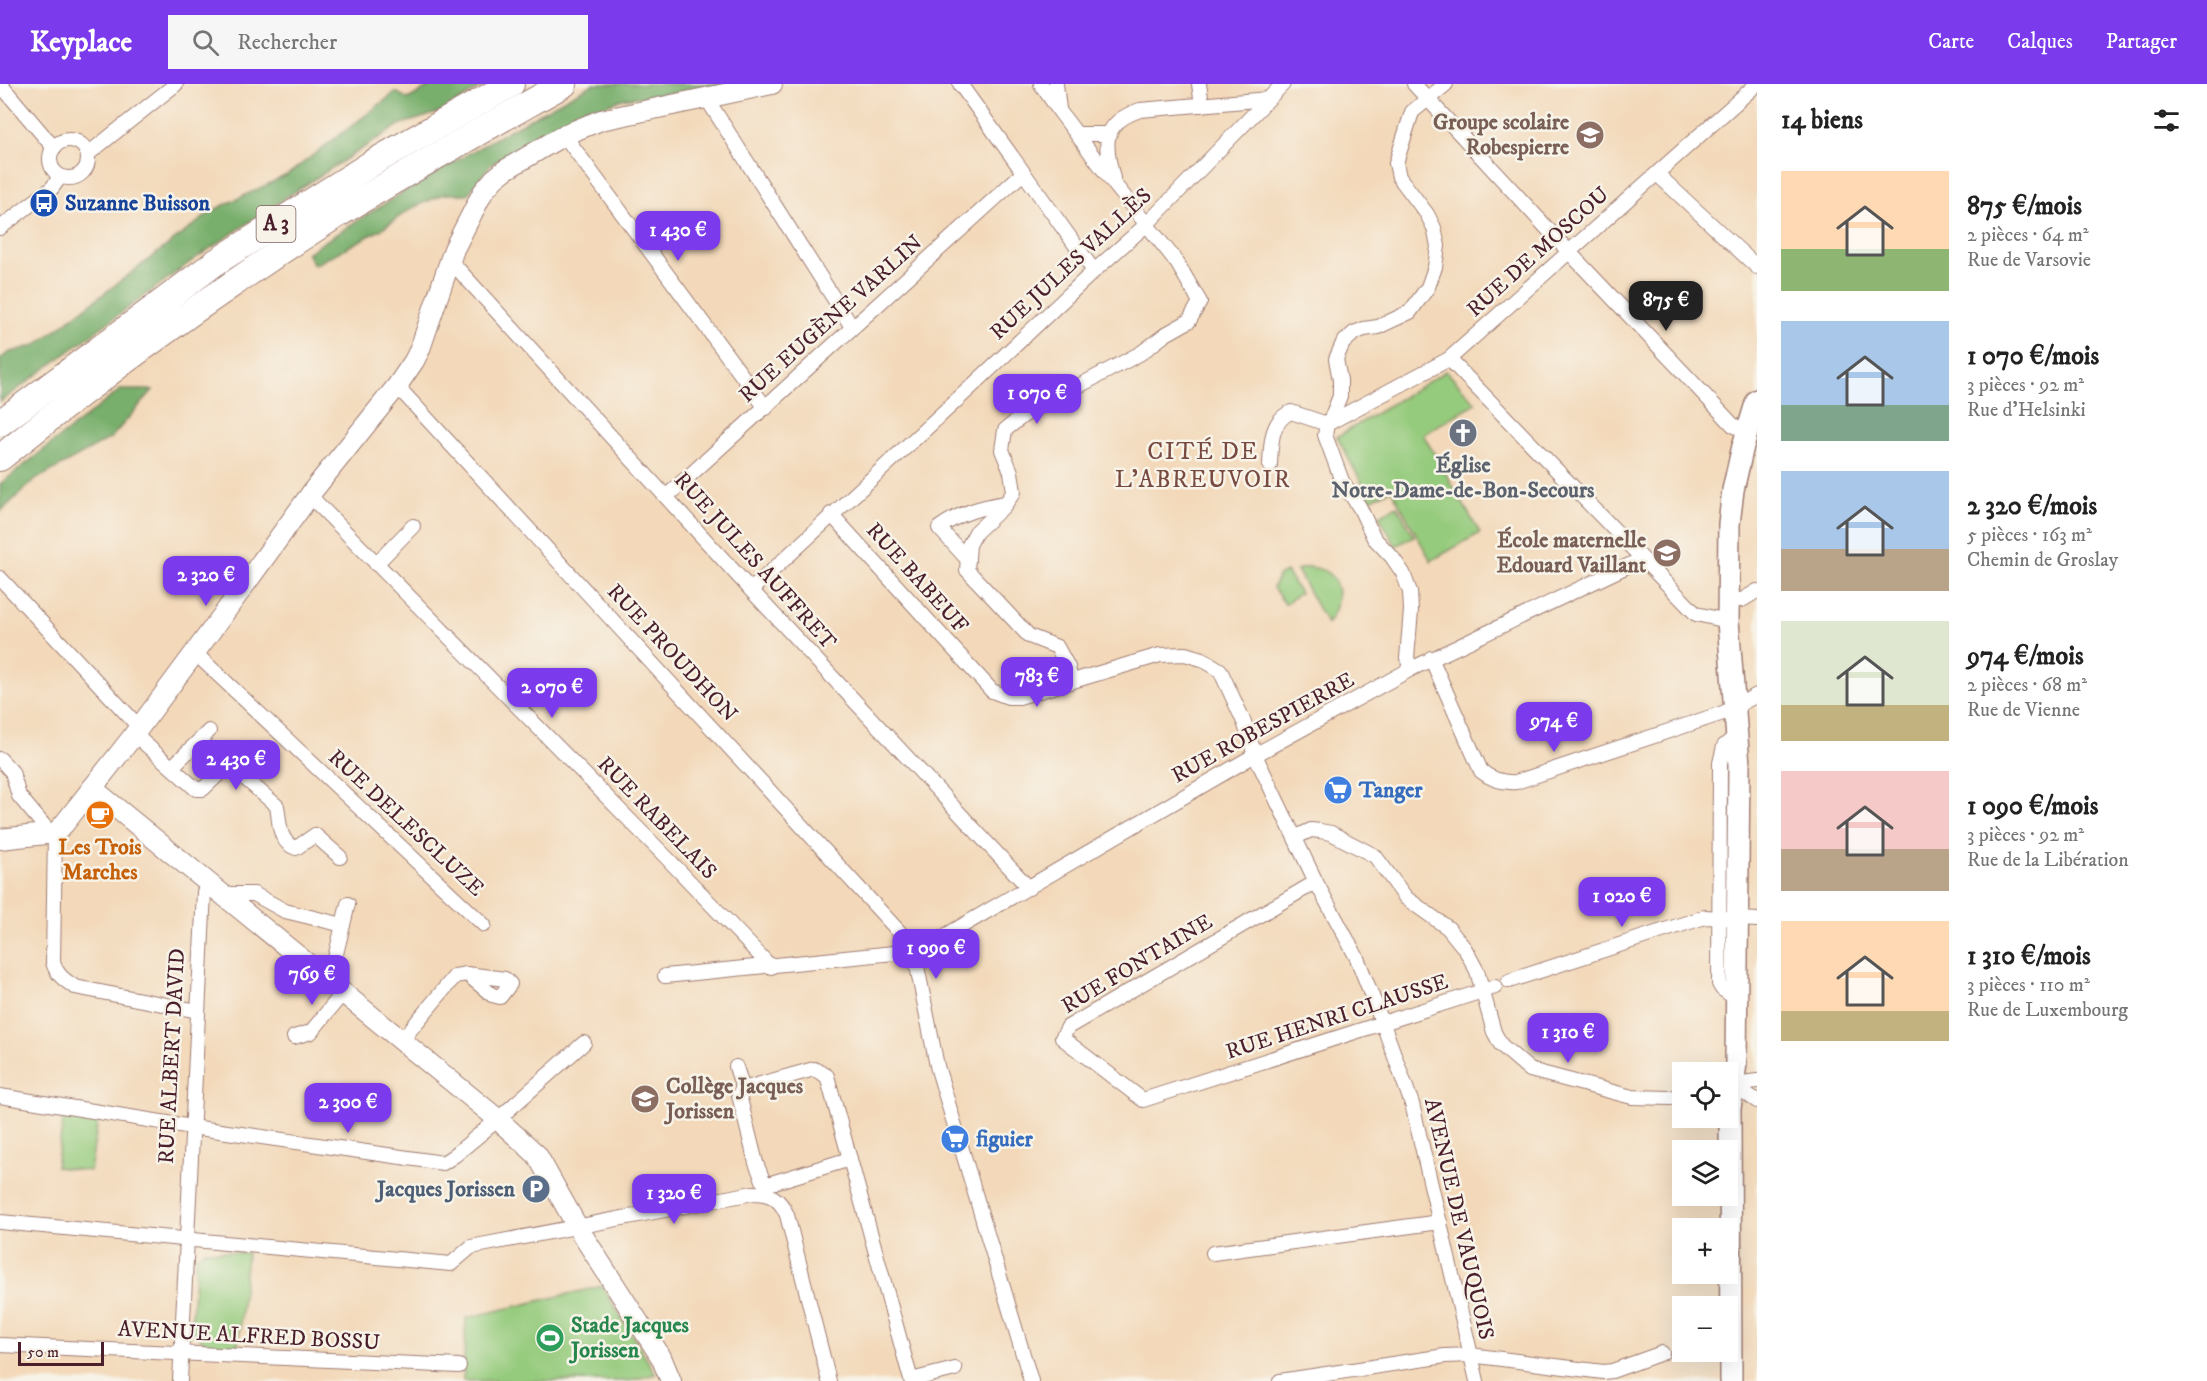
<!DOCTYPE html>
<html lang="fr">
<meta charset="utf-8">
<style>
body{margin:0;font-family:"IM FELL DW Pica",serif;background:#f6f6f6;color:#222;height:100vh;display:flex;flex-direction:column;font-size:22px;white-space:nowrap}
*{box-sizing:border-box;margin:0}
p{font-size:20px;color:#767676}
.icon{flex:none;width:33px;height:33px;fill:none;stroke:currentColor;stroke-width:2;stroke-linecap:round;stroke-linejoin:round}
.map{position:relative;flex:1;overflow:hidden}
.side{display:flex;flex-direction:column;background:#fff;width:450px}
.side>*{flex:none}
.controls{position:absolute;left:1672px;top:978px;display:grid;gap:12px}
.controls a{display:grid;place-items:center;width:66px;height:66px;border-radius:0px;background:#fff;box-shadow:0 6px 24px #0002;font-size:30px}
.scale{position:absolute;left:18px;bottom:15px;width:86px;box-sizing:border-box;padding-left:6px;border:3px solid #4a1f2b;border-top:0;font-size:16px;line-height:21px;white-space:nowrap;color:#4a1f2b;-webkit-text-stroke:4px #f7f3e8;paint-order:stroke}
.price{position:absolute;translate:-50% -51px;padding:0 14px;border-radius:12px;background:#7c3aed;color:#fff;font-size:20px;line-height:39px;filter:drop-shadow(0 2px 3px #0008)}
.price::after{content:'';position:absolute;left:50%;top:36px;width:18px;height:14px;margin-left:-9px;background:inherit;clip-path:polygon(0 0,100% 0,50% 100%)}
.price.on{background:#222;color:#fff}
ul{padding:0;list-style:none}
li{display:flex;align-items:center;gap:18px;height:150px;padding:0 24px}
li span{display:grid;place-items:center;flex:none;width:168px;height:120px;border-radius:0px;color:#555}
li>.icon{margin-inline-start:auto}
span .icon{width:72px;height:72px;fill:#fffc;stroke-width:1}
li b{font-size:26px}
h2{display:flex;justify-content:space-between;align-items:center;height:72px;padding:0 24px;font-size:26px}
header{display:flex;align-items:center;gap:36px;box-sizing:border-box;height:84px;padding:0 30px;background:#7c3aed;color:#fff}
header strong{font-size:28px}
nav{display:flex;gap:33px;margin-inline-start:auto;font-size:21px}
.search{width:420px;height:54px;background:#f6f6f6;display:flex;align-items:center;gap:15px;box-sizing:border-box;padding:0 21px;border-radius:0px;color:#767676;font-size:22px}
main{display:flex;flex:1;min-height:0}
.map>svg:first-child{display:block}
.green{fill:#95cb7d;stroke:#707554;stroke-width:1.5}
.forest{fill:#78af6c;stroke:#61674c;stroke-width:1.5}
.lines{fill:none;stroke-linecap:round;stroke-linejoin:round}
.street-casing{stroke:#9e7c72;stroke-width:16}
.secondary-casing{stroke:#9e7c72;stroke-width:22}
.primary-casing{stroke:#9e7c72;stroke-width:24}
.highway-casing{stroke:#9e7c72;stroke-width:28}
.street{stroke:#fff;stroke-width:14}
.secondary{stroke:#fff;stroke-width:20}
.primary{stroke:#fff;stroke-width:21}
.highway{stroke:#fff;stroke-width:26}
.labels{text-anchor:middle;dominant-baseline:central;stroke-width:5;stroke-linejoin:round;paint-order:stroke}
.shield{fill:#f7f3e8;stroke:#7e5f64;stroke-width:1.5}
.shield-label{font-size:21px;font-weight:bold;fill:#4a1f2b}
.education-label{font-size:22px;font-weight:bold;fill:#785e54;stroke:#f7f3e8;text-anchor:end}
.transit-label{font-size:22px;font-weight:bold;fill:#164399;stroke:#f7f3e8;text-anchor:start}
.street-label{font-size:22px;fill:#4a1f2b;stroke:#f7f3e8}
.worship-label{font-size:22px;font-weight:bold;fill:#5b616d;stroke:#f7f3e8}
.shop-label{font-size:22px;font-weight:bold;fill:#366cbe;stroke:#f7f3e8;text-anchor:start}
.food-label{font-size:22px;font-weight:bold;fill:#c56008;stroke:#f7f3e8}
.service-label{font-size:22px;font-weight:bold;fill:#4e5e75;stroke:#f7f3e8;text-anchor:end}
.leisure-label{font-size:22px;font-weight:bold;fill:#27864d;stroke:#f7f3e8;text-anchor:start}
.neighbourhood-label{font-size:24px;letter-spacing:1.5px;fill:#784a40;stroke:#f7f3e8}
</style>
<header>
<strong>Keyplace</strong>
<div class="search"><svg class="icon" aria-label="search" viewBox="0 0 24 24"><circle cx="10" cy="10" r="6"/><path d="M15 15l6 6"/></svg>Rechercher</div>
<nav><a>Carte</a><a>Calques</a><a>Partager</a></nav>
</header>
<main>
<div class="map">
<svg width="1757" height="1297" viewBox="0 0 1757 1297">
<rect width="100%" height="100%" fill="#f7f3e8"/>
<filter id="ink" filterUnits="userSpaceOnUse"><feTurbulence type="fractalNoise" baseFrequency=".0167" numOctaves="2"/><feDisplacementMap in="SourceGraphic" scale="12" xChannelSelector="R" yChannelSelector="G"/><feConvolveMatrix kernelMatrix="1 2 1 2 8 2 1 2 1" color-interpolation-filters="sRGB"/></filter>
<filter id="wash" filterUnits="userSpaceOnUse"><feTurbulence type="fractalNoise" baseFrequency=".008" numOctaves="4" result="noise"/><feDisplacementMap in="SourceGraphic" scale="24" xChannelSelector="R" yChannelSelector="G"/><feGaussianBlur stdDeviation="1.35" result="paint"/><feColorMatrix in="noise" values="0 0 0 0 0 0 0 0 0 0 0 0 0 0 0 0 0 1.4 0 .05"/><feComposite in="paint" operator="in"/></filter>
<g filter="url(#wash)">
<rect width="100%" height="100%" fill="#f3d9ba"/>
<!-- green -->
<g class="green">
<polygon points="1446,287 1476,319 1423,350 1480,449 1431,477 1391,405 1371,416 1337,353"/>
<polygon points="1397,422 1414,452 1396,462 1379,432"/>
<path d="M1307 483C1342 484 1345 516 1327 540L1297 486Z"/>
<polygon points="1286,488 1300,509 1285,520 1273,504 1278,492"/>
<polygon points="64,1031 98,1036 90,1087 56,1083"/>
<polygon points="205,1166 247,1169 238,1262 206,1261 200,1253 191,1250 196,1173"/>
<polygon points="602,1202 656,1290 629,1297 463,1297 466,1234"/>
</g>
<!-- forest -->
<g class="forest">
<polygon points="434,0 486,0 444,27 399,41 285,114 193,176 0,318 0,275 8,269 36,261 214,126 287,91 396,8 408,15"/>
<path d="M593 0H731L730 2 622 15 572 34 491 80 468 110H444L412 124 380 146 314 181 307 169C400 108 495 53 593 0Z"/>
<polygon points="120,306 153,306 111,354 35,396 0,428 0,400"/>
</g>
</g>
<g filter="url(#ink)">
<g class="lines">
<!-- street casing -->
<g class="street-casing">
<g id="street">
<polyline points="0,0 54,64"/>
<polyline points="960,0 1094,187"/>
<polyline points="1041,0 1060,28 1115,101 1176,177 1200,218 1189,237 1166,250 1141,269 1024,331 1005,346 1002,366 1011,388 1014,408 1003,423 976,448 969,461 967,486 1029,552 1057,563 1068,583 1071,598"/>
<polyline points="1056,0 1059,25"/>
<polyline points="1199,0 1202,21"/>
<polyline points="1414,0 1570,169 1733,341 1747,348"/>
<polyline points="707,15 852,243"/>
<polyline points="1078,50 1110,50"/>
<polyline points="564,51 766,324"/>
<circle cx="69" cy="75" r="19"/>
<polyline points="88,70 176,0"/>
<polyline points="1657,90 1757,183"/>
<path d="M1113 94C1104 60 1101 39 1140 26L1268 15"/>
<polyline points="0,144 52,104 60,93"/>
<polyline points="449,179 457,184 751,506 1029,804"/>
<polyline points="1449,275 1696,530 1728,537"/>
<polyline points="397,302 903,852 914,867 937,982 1031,1297"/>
<polyline points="1330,337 1340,312 1340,296 1336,275 1343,259 1354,249 1364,245 1378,243 1410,228 1428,203 1435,183 1438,162 1434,144 1427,130 1399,93 1396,79 1412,28 1446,0"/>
<polyline points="1327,340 1449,275 1757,0"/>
<polyline points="1327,340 1325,351 1342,397 1360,424 1374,454 1392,473 1403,489 1410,508 1411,526 1407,574 1411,585"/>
<path d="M1270 381C1271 361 1270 337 1291 328L1327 340"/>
<polyline points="309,411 666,773 771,883"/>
<polyline points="667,412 1023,89"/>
<polyline points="831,430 992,607 1008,613 1019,613 1160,571 1185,570 1202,575 1220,586 1244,638 1255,671 1316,798 1357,874 1383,940 1412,1020 1477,1297"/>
<path d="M968 476 939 444C959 429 981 423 1006 419"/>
<polyline points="376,480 413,442"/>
<polyline points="0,494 139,643"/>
<polyline points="751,506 971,303 1094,187 1146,141 1283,0"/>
<polyline points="1729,516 1742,516 1757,507"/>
<polyline points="195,569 484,841"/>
<path d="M1431 574 1481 687C1492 696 1503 699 1516 698L1723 629 1757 611"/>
<path d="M134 650 196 705H203L226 683 234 685 277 722C280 739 278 758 296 764L315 751 340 773"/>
<polyline points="1737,651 1724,662 1720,679 1719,900 1722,905 1738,916"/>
<polyline points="0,675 12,688 19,712 51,750"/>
<polyline points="172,683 209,647"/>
<path d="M55 749 53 878C56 890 64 896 75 903L198 927"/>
<polyline points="1296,753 1311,746 1320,747 1331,749 1375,772 1406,814 1448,844 1465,865 1477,887 1494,948 1501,961 1530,986 1632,1013 1671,1014 1683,1010"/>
<polyline points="1316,798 1068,943 1062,954 1143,1016 1495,903"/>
<polyline points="221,810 254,810 285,827 343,841"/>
<polyline points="665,892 914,867 926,863 1255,671 1411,585 1642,475"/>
<polyline points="1509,897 1705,833 1757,836"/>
<polyline points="329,899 348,820"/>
<polyline points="294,953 311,948 342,910"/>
<polyline points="401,957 455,892 467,890 505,895 510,900 500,913 492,911 467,890"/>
<polyline points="736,983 743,1005"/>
<polyline points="1728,1001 1757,997"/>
<polyline points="1734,1001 1757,1017"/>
<polyline points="0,1012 192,1043 443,1079 455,1071 497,1036 584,959"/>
<polyline points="765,1101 756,1079 739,1011 743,1005 814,985 827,992 911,1296 955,1285"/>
<polyline points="765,1101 850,1075"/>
<path d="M0 1138 451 1180 471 1163 753 1109C771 1109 780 1115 787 1131L829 1297"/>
<polyline points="1213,1169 1440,1138"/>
<polyline points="0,1261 459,1282"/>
<polyline points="180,1297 204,808 208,799"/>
<polyline points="1280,1297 1445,1272 1470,1271 1603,1288 1612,1287 1662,1269"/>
</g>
</g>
<!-- secondary casing -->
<g class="secondary-casing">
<g id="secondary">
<polyline points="92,704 494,1032 537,1071 578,1144 661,1273 671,1297"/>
<polyline points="0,755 55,749 64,740 130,656 225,528 315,404 397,302 414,277 420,265 454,165 483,108 494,95 505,86 564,51 601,36 772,0"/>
</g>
</g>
<!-- primary casing -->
<g class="primary-casing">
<polyline id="primary" points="1731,1297 1730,1025 1736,979 1739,681 1728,537 1729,440 1733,406 1743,362 1757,316"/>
</g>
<!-- highway casing -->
<g class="highway-casing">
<g id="highway">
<polyline points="0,339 216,178 374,78 511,0"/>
<path d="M0 374C103 290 212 211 324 139 402 90 484 45 564 0"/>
</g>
</g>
<!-- street -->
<use href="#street" class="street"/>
<!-- secondary -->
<use href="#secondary" class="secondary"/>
<!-- primary -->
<use href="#primary" class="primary"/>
<!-- highway -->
<use href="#highway" class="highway"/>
</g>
</g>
<!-- icons -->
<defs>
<g id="school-disc" transform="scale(1.5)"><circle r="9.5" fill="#8d6e63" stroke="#f7f3e8"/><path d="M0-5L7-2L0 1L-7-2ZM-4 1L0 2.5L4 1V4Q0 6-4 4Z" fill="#fff"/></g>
<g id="bus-disc" transform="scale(1.5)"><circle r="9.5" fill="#1a4fb4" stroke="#f7f3e8"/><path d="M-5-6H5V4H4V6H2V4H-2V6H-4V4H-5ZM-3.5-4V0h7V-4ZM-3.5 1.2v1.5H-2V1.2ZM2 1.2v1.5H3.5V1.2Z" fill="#fff"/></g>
<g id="church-disc" transform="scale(1.5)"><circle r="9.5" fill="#6b7280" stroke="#f7f3e8"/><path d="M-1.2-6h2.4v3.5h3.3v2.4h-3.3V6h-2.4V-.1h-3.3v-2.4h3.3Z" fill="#fff"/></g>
<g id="supermarket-disc" transform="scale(1.5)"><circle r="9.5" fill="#3f7fe0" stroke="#f7f3e8"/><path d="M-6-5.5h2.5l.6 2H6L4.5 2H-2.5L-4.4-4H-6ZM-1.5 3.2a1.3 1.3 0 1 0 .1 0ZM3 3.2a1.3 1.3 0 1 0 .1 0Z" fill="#fff"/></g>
<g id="cafe-disc" transform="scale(1.5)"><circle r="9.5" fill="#e8710a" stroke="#f7f3e8"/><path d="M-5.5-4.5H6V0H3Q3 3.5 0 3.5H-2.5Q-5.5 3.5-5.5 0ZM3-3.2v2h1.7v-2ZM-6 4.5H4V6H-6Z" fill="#fff"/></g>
<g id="parking-disc" transform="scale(1.5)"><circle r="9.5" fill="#5c6f8a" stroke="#f7f3e8"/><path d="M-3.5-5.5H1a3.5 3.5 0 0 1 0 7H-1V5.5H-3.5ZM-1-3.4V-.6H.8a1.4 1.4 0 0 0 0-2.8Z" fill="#fff"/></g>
<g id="stadium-disc" transform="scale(1.5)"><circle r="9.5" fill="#2e9e5b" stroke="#f7f3e8"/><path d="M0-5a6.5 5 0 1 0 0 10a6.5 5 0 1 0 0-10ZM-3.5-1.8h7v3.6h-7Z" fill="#fff"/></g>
</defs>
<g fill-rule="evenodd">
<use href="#school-disc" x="1590" y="51"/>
<use href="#bus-disc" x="44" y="119"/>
<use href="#church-disc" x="1463" y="349"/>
<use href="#school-disc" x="1667" y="469"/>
<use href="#supermarket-disc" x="1338" y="706"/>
<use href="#cafe-disc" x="100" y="731"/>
<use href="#school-disc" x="645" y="1015"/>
<use href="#supermarket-disc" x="955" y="1055"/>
<use href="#parking-disc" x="536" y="1105"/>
<use href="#stadium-disc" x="550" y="1254"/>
</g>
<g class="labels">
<!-- shield labels -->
<rect class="shield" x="256.5" y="122" width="39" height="36" rx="4.5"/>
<g class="shield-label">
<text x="276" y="140">A 3</text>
</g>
<!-- education labels -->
<g class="education-label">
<text x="1569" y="38">Groupe scolaire<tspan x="1569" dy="25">Robespierre</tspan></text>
<text x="1646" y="456">École maternelle<tspan x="1646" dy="25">Edouard Vaillant</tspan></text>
<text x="666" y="1002" text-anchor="start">Collège Jacques<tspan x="666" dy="25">Jorissen</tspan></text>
</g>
<!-- transit labels -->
<g class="transit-label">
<text x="65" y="119">Suzanne Buisson</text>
</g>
<!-- street labels -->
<g class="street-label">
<text transform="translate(1538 168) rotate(-42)">RUE DE MOSCOU</text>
<text transform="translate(1071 180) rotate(-43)">RUE JULES VALLÈS</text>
<text transform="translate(831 235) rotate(-42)">RUE EUGÈNE VARLIN</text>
<text transform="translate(755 477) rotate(48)">RUE JULES AUFFRET</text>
<text transform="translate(917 494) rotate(48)">RUE BABEUF</text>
<text transform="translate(672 569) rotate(47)">RUE PROUDHON</text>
<text transform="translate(1263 644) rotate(-29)">RUE ROBESPIERRE</text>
<text transform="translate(657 734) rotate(46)">RUE RABELAIS</text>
<text transform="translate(406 739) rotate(43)">RUE DELESCLUZE</text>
<text transform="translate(1137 880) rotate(-31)">RUE FONTAINE</text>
<text transform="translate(1337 933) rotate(-18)">RUE HENRI CLAUSSE</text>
<text transform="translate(172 972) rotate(-87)">RUE ALBERT DAVID</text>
<text transform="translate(1459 1135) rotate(77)">AVENUE DE VAUQUOIS</text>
<text transform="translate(249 1252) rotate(3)">AVENUE ALFRED BOSSU</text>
</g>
<!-- worship labels -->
<g class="worship-label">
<text x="1463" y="381">Église<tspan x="1463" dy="25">Notre-Dame-de-Bon-Secours</tspan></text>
</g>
<!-- shop labels -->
<g class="shop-label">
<text x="1359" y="706">Tanger</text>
<text x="976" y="1055">figuier</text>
</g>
<!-- food labels -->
<g class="food-label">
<text x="100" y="763">Les Trois<tspan x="100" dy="25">Marches</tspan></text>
</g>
<!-- service labels -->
<g class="service-label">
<text x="515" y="1105">Jacques Jorissen</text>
</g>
<!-- leisure labels -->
<g class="leisure-label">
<text x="571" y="1241">Stade Jacques<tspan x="571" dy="25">Jorissen</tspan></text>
</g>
<!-- neighbourhood labels -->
<g class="neighbourhood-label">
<text x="1203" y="368">CITÉ DE<tspan x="1203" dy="28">L'ABREUVOIR</tspan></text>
</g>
</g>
</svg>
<div class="controls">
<a><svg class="icon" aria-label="locate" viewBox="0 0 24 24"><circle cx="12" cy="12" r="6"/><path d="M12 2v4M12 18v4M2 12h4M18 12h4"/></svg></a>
<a><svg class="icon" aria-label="layers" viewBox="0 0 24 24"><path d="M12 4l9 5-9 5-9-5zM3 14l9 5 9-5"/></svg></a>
<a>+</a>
<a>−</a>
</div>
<div class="scale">50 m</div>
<b class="price" style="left:678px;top:178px">1 430 €</b>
<b class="price on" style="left:1666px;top:248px">875 €</b>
<b class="price" style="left:1037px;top:341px">1 070 €</b>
<b class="price" style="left:206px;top:523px">2 320 €</b>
<b class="price" style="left:1037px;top:624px">783 €</b>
<b class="price" style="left:552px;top:635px">2 070 €</b>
<b class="price" style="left:1554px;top:669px">974 €</b>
<b class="price" style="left:236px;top:707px">2 430 €</b>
<b class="price" style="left:1622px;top:844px">1 020 €</b>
<b class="price" style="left:936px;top:896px">1 090 €</b>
<b class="price" style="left:312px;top:922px">769 €</b>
<b class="price" style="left:1568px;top:980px">1 310 €</b>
<b class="price" style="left:348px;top:1050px">2 300 €</b>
<b class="price" style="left:674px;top:1141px">1 320 €</b>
</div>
<section class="side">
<h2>14 biens<svg class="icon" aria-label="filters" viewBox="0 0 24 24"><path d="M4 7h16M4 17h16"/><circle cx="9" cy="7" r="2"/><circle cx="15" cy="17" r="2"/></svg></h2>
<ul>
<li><span style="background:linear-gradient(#ffd9b3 65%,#8fb573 0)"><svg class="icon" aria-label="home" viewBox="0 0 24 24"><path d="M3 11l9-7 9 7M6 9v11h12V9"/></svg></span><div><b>875 €/mois</b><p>2 pièces · 64 m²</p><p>Rue de Varsovie</p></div></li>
<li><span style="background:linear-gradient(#a9c7e8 70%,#7fa58c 0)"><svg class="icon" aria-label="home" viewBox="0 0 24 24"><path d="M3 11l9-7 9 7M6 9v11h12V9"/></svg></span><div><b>1 070 €/mois</b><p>3 pièces · 92 m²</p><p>Rue d'Helsinki</p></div></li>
<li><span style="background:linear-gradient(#a9c7e8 65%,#b9a48a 0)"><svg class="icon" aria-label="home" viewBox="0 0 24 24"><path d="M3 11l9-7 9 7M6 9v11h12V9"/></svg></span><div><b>2 320 €/mois</b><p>5 pièces · 163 m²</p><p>Chemin de Groslay</p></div></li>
<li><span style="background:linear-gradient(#dfe7d0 70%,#c2b280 0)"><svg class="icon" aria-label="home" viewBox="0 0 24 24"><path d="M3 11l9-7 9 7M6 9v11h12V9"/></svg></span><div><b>974 €/mois</b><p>2 pièces · 68 m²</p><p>Rue de Vienne</p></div></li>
<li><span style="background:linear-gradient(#f6c9c9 65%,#b9a48a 0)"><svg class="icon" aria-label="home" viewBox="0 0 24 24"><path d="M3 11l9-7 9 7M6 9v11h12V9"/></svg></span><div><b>1 090 €/mois</b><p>3 pièces · 92 m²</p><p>Rue de la Libération</p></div></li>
<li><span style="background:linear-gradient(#ffd9b3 75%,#c2b280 0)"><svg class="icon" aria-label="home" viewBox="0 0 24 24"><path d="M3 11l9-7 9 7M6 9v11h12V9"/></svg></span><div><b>1 310 €/mois</b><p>3 pièces · 110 m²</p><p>Rue de Luxembourg</p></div></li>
</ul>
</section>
</main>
